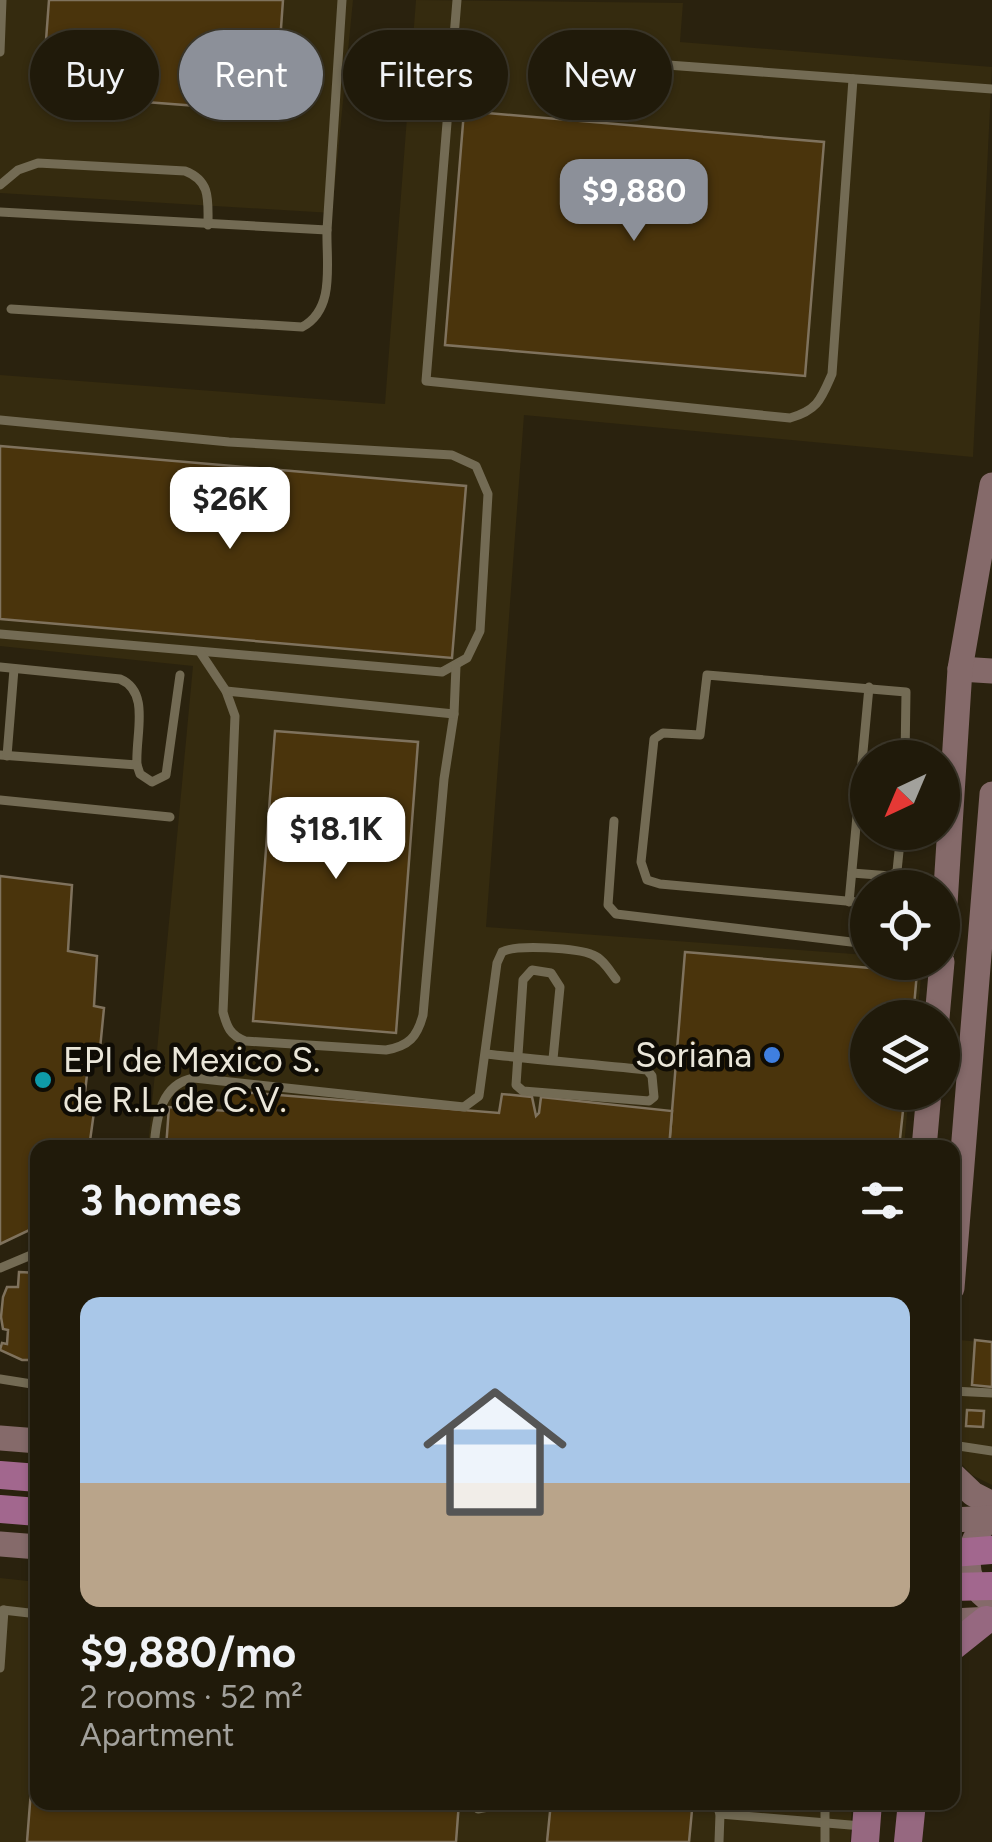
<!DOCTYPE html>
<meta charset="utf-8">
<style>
body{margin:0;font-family:Figtree,sans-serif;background:#2d2718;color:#f1f3f6;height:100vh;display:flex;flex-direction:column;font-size:38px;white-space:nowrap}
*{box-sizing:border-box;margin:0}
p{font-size:32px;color:#a2a19c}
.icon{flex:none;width:55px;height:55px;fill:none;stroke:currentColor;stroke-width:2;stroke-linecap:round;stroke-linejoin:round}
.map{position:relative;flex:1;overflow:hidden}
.side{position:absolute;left:30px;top:1140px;width:930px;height:670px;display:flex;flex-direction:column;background:#201a0a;border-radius:20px;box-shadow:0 2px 8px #0004,0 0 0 2px #3d382b}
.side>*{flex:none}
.hud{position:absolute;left:30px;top:30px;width:932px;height:90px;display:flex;gap:20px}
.needle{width:65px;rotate:224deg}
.tools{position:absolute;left:850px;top:740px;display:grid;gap:20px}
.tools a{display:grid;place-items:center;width:110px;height:110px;border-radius:50%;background:#201a0a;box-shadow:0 2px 8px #0004,0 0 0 2px #3d382b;font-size:50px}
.price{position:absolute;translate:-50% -85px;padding:0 22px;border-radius:20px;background:#fff;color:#222;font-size:32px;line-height:65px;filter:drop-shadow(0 2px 5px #0008)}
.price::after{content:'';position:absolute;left:50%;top:60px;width:30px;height:22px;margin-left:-15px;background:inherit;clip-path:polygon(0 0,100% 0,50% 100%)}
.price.on{background:#8c9099;color:#fff}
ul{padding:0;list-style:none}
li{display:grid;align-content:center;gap:20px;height:530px;padding:0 50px}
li+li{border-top:2px solid #3d382b}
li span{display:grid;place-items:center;height:310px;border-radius:20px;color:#555}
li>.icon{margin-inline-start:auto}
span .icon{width:180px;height:180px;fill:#fffc;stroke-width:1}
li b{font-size:42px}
h2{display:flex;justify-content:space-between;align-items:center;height:120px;padding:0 50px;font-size:42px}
.chip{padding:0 35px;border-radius:45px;background:#201a0a;box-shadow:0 2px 8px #0004,0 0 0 2px #3d382b;font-size:35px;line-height:90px}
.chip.on{background:#8c9099;color:#fff}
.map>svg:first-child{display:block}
.built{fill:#352b0f}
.building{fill:#4a340c;stroke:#7f725d;stroke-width:2.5}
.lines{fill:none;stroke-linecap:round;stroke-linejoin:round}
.service{stroke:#736b54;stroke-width:9}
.secondary{stroke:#856a6a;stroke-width:25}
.primary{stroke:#966880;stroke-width:28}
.trunk{stroke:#a2678e;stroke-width:28}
.shop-dot{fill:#3f7fe0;stroke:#0f0c05;stroke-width:4}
.culture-dot{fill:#0f9aa8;stroke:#0f0c05;stroke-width:4}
.labels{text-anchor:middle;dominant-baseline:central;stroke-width:9;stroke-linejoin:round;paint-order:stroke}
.poi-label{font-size:35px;fill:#eae6d9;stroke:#0f0c05;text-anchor:end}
</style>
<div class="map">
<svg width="992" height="1842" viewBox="0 0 992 1842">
<rect width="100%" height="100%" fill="#2a220e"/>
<!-- built -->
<g class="built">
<polygon points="0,0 353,0 332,213 0,193"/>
<polygon points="416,0 683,3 680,42 992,67 973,457 524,415 486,927 867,955 868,962 918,963 922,968 917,1017 868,1018 868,1092 909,1093 904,1147 148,1147 193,666 0,646 0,375 385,404"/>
<polygon points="959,1340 992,1343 992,1485 972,1475 954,1456"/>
<polygon points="0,1578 37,1582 38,1802 852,1802 850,1842 0,1842"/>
</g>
<!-- building -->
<g class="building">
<polygon points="49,0 283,0 275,112 42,94"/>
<polygon points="464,111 824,142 805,376 445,345"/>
<polygon points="0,446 466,486 452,658 0,619"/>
<polygon points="275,731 418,742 396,1033 253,1021"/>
<polygon points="0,876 72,885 68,951 97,956 94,1006 104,1008 100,1049 90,1047 83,1111 94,1112 89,1148 38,1148 38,1226 0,1244"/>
<polygon points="685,952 917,972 913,1018 868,1018 868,1092 905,1092 899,1148 669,1148"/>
<polygon points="229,1091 499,1113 502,1094 532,1097 536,1116 539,1113 541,1097 672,1111 669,1148 166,1148 169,1107 228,1111"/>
<polygon points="19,1272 38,1273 38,1360 22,1360 0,1350 2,1343 7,1344 8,1330 3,1329 1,1317 3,1297 7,1287 18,1287"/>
<polygon points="975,1340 992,1342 992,1387 972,1385"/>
<polygon points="967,1410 984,1411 983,1427 966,1426"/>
<polygon points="38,1700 38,1802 459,1802 456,1842 27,1842"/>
<polygon points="551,1802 685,1802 692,1810 689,1842 547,1842"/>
</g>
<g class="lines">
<!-- service -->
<g class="service">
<path d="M457 0 426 381 790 418C818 410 821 399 832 374L853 79"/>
<polyline points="0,52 2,0"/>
<polyline points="573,58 992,89"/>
<path d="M0 185 18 170 38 163 185 171C211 181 208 200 208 225"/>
<polyline points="0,212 327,230 342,0"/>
<path d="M11 309 302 327C336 309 326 263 327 230"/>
<polyline points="0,420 229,442 452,455 476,466 488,494 480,631 467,658 442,672 0,634"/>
<path d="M200 652 226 691 235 716 223 1012C227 1027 230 1035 245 1041L386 1050C409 1046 417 1037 423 1015L444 779 454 714 456 666"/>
<path d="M0 667 120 679C151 692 135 735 137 765L0 755"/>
<polyline points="226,691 454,714"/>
<polyline points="7,756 14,669"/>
<polyline points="137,765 140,774 152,782 166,775 180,675"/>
<polyline points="0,800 170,817"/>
<polyline points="614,821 608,905 616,914 868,944"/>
<polyline points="852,873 891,876 897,871 901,832"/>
<polyline points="849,902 869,687"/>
<polyline points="868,903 660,884 647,880 641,862 654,739 663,733 700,735 707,675 906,692 905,758"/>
<path d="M486 1054C539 1060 593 1064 647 1070L652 1076 654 1097 649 1101 523 1091 516 1085 523 980 532 970 551 973 560 987 553 1059"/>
<path d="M154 1148C156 1118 161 1084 194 1078L464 1107 479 1096 497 963 502 952C516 944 578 948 593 955 603 959 609 970 616 979"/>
<polyline points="0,1268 36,1253"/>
<polyline points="0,1379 38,1385"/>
<polyline points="952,1391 992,1393"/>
<polyline points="952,1445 992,1451"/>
<polyline points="3,1610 38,1614"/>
<polyline points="0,1668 4,1610"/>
<polyline points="716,1802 720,1814 719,1842"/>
<polyline points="478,1809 513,1802"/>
<polyline points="720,1814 862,1826"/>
<polyline points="825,1842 825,1802"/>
</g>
<!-- secondary -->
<g class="secondary">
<polyline points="960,669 992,671"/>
<polyline points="942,951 960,669 992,485"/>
<polyline points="937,1018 942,962"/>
<polyline points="924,1148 929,1092"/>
<polyline points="952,1288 992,794"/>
<polyline points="0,1438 38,1441"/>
<polyline points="952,1474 973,1494 992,1504"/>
<path d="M988 1518C966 1548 956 1577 992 1602"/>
<polyline points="952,1520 992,1518"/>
<polyline points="0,1544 38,1547"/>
<polyline points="952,1621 992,1619"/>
</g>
<!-- primary -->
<g class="primary">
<polyline points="952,1647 986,1620"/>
<polyline points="865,1842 868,1802"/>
<polyline points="908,1842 912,1802"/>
</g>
<!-- trunk -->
<g class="trunk">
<polyline points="0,1475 38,1478"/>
<polyline points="0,1509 38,1512"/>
<polyline points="952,1553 992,1550"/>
<polyline points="952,1587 992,1586"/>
</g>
</g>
<!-- markers -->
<circle class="shop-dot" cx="772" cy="1055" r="10"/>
<circle class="culture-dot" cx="43" cy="1080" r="10"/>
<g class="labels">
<!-- poi labels -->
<g class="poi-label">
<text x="752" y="1055">Soriana</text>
<text x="63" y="1060" text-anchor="start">EPI de Mexico S.<tspan x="63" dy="40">de R.L. de C.V.</tspan></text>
</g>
</g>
</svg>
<div class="tools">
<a><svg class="needle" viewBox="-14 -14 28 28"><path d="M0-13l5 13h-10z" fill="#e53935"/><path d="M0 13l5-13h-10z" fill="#a2a19c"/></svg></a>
<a><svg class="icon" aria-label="locate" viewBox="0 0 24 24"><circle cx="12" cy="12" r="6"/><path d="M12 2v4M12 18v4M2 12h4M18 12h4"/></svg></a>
<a><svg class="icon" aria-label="layers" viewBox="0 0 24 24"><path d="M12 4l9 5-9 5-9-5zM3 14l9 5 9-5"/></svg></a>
</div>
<b class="price on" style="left:634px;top:244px">$9,880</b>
<b class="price" style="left:230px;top:552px">$26K</b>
<b class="price" style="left:336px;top:882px">$18.1K</b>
<div class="hud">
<a class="chip">Buy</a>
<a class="chip on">Rent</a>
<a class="chip">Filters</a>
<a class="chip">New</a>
</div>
<section class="side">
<h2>3 homes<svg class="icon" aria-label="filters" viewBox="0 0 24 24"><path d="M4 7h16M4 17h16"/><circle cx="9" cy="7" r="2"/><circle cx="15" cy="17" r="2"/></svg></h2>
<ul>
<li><span style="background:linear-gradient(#a9c7e8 60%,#b9a48a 0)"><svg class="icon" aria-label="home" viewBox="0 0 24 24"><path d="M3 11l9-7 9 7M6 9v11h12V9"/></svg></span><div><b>$9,880/mo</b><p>2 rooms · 52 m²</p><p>Apartment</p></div></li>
</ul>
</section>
</div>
